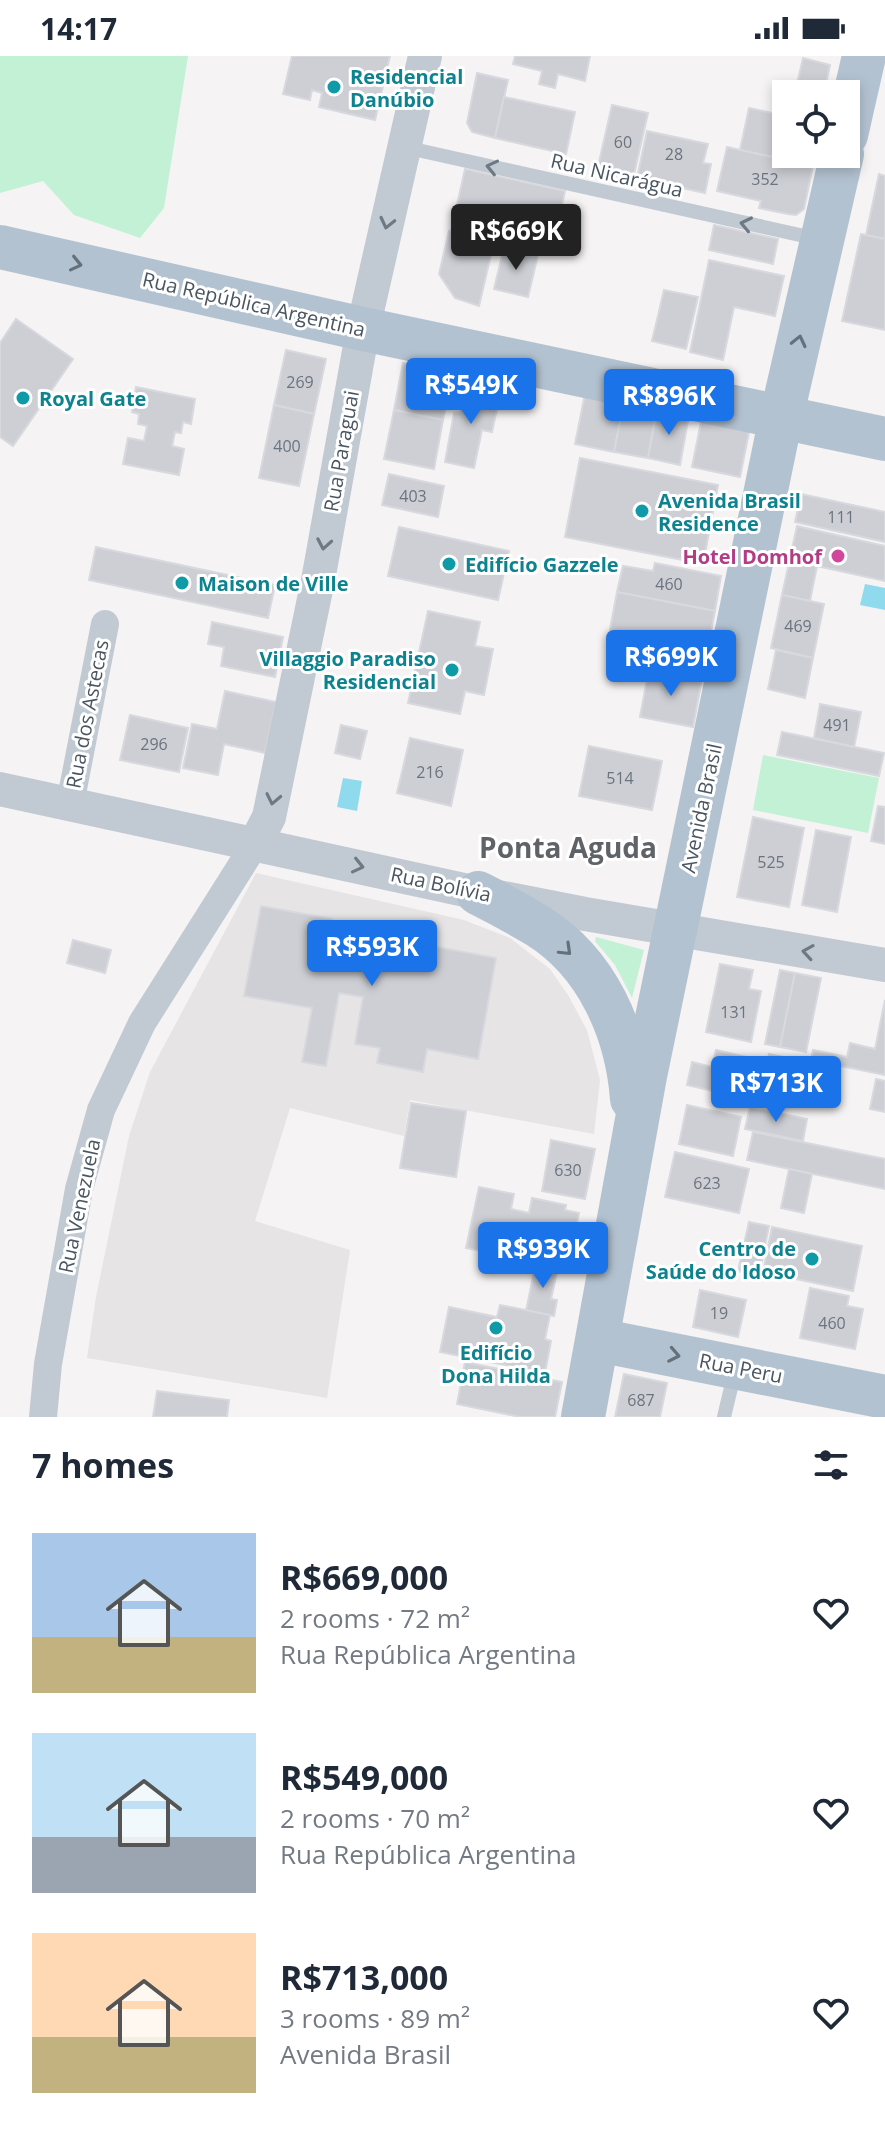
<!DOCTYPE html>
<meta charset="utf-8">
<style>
body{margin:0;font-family:"Open Sans",sans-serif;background:#f2f2f3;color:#1f2937;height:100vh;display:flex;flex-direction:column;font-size:30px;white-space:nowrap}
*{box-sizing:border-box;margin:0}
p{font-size:26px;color:#747a83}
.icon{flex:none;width:44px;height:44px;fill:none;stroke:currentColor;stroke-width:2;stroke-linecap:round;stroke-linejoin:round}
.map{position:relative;height:1361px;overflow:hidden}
.sheet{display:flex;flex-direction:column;background:#fff;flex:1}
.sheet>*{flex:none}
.tools{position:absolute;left:772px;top:24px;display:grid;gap:16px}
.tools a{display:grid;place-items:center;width:88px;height:88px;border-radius:0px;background:#fff;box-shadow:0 4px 12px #0003;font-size:40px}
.price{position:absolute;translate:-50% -68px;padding:0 18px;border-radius:8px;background:#1a73e8;color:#fff;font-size:26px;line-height:52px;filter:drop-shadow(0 2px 4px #0008)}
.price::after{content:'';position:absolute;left:50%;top:48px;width:24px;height:18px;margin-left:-12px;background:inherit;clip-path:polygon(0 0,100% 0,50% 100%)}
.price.current{background:#222;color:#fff}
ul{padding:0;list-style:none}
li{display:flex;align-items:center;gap:24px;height:200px;padding:0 32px}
li span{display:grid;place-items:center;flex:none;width:224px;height:160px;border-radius:0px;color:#555}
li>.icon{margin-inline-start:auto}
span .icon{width:96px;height:96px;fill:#fffc;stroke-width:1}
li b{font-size:34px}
h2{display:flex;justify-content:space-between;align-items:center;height:96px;padding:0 32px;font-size:34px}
.status{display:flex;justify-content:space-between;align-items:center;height:56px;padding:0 40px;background:#fff;direction:ltr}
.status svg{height:22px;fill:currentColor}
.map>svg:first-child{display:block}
.education{fill:#e6e4e5}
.green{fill:#c3f1d5}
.water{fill:#90daee}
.building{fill:#cdcfd5;stroke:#d7d9de;stroke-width:2}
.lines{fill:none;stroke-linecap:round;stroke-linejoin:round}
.service{stroke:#c1cad2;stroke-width:14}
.minor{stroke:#c1cad2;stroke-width:28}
.tertiary{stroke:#c1cad2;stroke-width:34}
.primary{stroke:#b3c2d1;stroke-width:44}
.oneway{stroke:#6e7983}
.oneway2{stroke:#64717d}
.culture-dot{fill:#0f9aa8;stroke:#fff;stroke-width:3}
.hotel-dot{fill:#d1479c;stroke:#fff;stroke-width:3}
.labels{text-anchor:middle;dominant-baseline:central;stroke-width:6;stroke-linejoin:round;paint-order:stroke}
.number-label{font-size:16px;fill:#6b747e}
.culture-label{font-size:20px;font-weight:bold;fill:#0d838f;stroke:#fff;text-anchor:start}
.street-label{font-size:20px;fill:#4a5661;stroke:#fff}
.hotel-label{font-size:20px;font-weight:bold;fill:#b23c85;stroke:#fff;text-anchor:end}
.district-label{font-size:28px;font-weight:bold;fill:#5f6368;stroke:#fff}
</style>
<div class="status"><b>14:17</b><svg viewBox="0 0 49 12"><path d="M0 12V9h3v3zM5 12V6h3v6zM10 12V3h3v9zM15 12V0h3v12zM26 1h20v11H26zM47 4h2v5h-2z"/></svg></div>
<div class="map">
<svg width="885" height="1361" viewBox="0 0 885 1361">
<rect width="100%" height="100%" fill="#f5f3f3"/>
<!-- education -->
<polygon class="education" points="256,817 464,864 510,882 550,913 568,939 587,974 600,1024 594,1078 410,1044 404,1080 290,1052 255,1165 350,1194 327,1342 87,1302 96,1241 129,1080 150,1016"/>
<!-- green -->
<g class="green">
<polygon points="0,0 188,0 164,152 140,182 74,159 43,125 0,137"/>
<polygon points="763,699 879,722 868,777 753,754"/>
<polygon points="596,881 644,894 632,942 615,909 595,885"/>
</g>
<!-- water -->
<g class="water">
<polygon points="865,528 885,532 885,554 860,549"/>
<polygon points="343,722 362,725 357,755 337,751"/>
</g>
<!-- building -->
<g class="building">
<polygon points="292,0 390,0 375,64 319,51 322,37 312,34 310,44 283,38"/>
<polygon points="515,0 590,0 585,25 558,18 555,32 539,28 542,15 513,8"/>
<polygon points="803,2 830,9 824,38 795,37"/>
<polygon points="477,17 508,24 495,82 472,76 467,67"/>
<polygon points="504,41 575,56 566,98 495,82"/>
<polygon points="612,49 648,57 633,123 597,115"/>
<polygon points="749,52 786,60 786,98 805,98 803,108 740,94"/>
<polygon points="647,75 708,88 703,107 711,108 705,137 637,122"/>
<polygon points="727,91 813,110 804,153 796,159 788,158 759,152 761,145 717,135"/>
<polygon points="465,113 565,135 555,180 546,178 542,196 515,190 518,174 487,168 484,183 451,176"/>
<polygon points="879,118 885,120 885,183 866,179"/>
<polygon points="714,169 778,183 773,208 709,194"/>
<polygon points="449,175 494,186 479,250 455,242 439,218"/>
<polygon points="861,178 885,183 885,274 842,265"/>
<polygon points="504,191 538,199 528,241 494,233"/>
<polygon points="709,204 784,220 775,260 734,251 723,304 690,296"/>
<polygon points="664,234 698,241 686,293 652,285"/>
<polygon points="16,263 73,303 13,390 0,381 0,287"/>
<polygon points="286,294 326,303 314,358 274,349"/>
<polygon points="403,307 453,317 443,364 394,354"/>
<polygon points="136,331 195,343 191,368 183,366 181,377 175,376 172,390 184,393 179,419 123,408 128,382 144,385 147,370 138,368 139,358 132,356"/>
<polygon points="467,331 500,339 492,376 482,374 474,412 445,406 454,357 461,356"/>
<polygon points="585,338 624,346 614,396 575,388"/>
<polygon points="624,346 657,353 648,402 614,396"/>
<polygon points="274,349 314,358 299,430 259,422"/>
<polygon points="657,353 689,359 680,409 648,402"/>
<polygon points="394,354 443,364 434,413 384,403"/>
<polygon points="702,361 750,371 740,421 692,411"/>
<polygon points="580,402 718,429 703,508 565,481"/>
<polygon points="389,418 444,430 438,461 382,449"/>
<polygon points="801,438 885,456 885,486 795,466"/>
<polygon points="797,470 885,490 885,525 817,510 810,545 782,539"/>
<polygon points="399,471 509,495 498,544 388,520"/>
<polygon points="96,491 275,529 268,562 89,524"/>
<polygon points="655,507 721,520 715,555 617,536 623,510 653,515"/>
<polygon points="617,536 715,555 702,623 649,613 654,588 609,579"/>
<polygon points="782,539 824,548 813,602 771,592"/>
<polygon points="428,555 480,566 475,590 493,593 484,639 465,635 460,658 408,647"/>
<polygon points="212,566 283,581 275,621 221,610 224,591 208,588"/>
<polygon points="776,594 813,602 805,642 768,633"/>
<polygon points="649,613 702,623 693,671 640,661"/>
<polygon points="225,635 276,646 265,697 224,688 218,719 183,712 192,668 217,673"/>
<polygon points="820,648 861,656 854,691 814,682"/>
<polygon points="130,659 188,672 179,716 120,704"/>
<polygon points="341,669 367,675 360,703 335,697"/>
<polygon points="782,676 884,697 879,720 777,699"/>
<polygon points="410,682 463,694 451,750 397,737"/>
<polygon points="589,690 662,705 652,754 579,740"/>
<polygon points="878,750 885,751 885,788 871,785"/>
<polygon points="753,761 804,772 789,851 737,841"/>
<polygon points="816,774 851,781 837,856 802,849"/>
<polygon points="261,850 332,863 331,871 496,902 478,1003 427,993 423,1016 377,1007 380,992 355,988 363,941 339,937 326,1010 302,1006 312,952 244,940"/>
<polygon points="73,884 111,894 105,917 67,907"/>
<polygon points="720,908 753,914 749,933 761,935 751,986 706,976"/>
<polygon points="780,914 795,917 780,991 765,988"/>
<polygon points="795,917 821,922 806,996 780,991"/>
<polygon points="885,944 885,1019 811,1004 813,994 847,1001 850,987 875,993"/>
<polygon points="716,994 759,1004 754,1025 734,1020 730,1039 687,1029 692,1006 712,1011"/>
<polygon points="769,998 812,1007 805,1040 763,1030"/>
<polygon points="876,1023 885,1025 885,1056 870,1053"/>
<polygon points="411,1047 466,1055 456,1121 400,1112"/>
<polygon points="687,1049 741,1061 733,1100 679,1088"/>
<polygon points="750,1051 807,1063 803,1085 745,1073"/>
<polygon points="753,1076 885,1103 885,1133 747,1104"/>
<polygon points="551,1084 595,1093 585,1143 542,1135"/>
<polygon points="675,1096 749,1113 739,1157 665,1141"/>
<polygon points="789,1113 812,1118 804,1157 781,1152"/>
<polygon points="479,1131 514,1138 511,1153 529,1157 532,1142 566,1149 565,1154 579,1157 569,1208 555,1205 553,1210 527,1205 529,1196 493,1188 492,1197 466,1192"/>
<polygon points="749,1166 769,1170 759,1220 738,1215"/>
<polygon points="772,1171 862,1190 853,1235 763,1216"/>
<polygon points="536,1206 558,1211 551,1243 557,1244 554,1260 526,1255"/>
<polygon points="810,1232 849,1240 847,1250 863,1253 855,1293 800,1282"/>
<polygon points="700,1234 746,1244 738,1281 693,1271"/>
<polygon points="500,1249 550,1259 545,1283 551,1285 545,1317 440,1296 449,1251 497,1261"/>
<polygon points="465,1306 562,1326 555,1361 520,1361 457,1348"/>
<polygon points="624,1318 667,1327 660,1361 615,1361"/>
<polygon points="157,1335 229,1344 227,1361 153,1361"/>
</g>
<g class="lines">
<!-- service -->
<g class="service">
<polyline points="404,91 818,183"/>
<polyline points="724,1361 735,1315"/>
</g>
<!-- minor -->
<g class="minor">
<polyline points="70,748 105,568"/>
<polyline points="43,1361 48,1308 79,1133 101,1054 142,967 255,788"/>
</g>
<!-- tertiary -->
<g class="tertiary">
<polyline points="0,733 478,837 585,858 885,909"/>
<polyline points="255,788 269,761 319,519 363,273 425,0"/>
</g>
<!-- primary -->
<g class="primary">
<polyline points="846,79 864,0"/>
<polyline points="0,191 363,273 885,383"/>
<path d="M478 837C498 847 518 858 538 870 597 907 627 975 632 1043"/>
<polyline points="598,1284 885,1341"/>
<polyline points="583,1361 645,1020 779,371 842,98"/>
</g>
</g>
<!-- one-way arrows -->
<defs><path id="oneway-chevron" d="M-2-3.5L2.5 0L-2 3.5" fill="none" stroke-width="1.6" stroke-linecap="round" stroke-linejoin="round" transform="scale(2)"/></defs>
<g class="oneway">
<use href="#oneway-chevron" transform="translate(492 111) rotate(-167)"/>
<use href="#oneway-chevron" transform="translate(387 167) rotate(103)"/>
<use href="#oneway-chevron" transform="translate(746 168) rotate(-168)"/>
<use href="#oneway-chevron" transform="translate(324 488) rotate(100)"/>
<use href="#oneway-chevron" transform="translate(273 743) rotate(102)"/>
<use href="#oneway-chevron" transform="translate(358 810) rotate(13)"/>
<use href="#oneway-chevron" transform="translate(808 896) rotate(-171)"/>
</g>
<g class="oneway2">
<use href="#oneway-chevron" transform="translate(76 208) rotate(13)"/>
<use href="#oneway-chevron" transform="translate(799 285) rotate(-77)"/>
<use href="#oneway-chevron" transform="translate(566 894) rotate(44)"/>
<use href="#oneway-chevron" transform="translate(674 1299) rotate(11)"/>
</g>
<!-- markers -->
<g class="culture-dot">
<circle cx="334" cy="31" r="8"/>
<circle cx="23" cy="342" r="8"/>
<circle cx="642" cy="455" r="8"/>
<circle cx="449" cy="508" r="8"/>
<circle cx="182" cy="527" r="8"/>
<circle cx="452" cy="614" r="8"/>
<circle cx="812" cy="1203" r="8"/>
<circle cx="496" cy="1272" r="8"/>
</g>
<circle class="hotel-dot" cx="838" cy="500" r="8"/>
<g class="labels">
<!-- number labels -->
<g class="number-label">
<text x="623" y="86">60</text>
<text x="674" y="98">28</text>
<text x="765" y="123">352</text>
<text x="300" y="326">269</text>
<text x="287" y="390">400</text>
<text x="413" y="440">403</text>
<text x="841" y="461">111</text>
<text x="669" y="528">460</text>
<text x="798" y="570">469</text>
<text x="837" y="669">491</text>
<text x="154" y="688">296</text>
<text x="430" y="716">216</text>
<text x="620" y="722">514</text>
<text x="771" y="806">525</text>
<text x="734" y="956">131</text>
<text x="568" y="1114">630</text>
<text x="707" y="1127">623</text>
<text x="719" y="1257">19</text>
<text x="832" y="1267">460</text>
<text x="641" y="1344">687</text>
</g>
<!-- culture labels -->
<g class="culture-label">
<text x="350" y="20">Residencial<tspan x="350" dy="23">Danúbio</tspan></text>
<text x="39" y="342">Royal Gate</text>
<text x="658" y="444">Avenida Brasil<tspan x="658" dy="23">Residence</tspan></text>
<text x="465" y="508">Edifício Gazzele</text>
<text x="198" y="527">Maison de Ville</text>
<text x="436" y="602" text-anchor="end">Villaggio Paradiso<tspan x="436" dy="23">Residencial</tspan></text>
<text x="796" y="1192" text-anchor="end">Centro de<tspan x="796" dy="23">Saúde do Idoso</tspan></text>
<text x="496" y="1296" text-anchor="middle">Edifício<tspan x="496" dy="23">Dona Hilda</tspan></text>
</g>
<!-- street labels -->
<g class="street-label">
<text transform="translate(617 119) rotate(13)">Rua Nicarágua</text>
<text transform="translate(254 248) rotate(13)">Rua República Argentina</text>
<text transform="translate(341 395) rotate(-80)">Rua Paraguai</text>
<text transform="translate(87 658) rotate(-79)">Rua dos Astecas</text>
<text transform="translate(701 752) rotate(-78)">Avenida Brasil</text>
<text transform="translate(441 828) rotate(12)">Rua Bolívia</text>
<text transform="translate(79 1150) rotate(-78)">Rua Venezuela</text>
<text transform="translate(741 1312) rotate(11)">Rua Peru</text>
</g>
<!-- hotel labels -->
<g class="hotel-label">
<text x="822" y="500">Hotel Domhof</text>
</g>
<!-- district labels -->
<g class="district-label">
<text x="568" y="791">Ponta Aguda</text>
</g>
</g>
</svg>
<div class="tools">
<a><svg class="icon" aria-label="locate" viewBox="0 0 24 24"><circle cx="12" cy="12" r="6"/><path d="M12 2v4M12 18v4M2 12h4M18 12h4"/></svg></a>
</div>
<b class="price current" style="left:516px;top:216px">R$669K</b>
<b class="price" style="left:471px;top:370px">R$549K</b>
<b class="price" style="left:669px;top:381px">R$896K</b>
<b class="price" style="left:671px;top:642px">R$699K</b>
<b class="price" style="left:372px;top:932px">R$593K</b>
<b class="price" style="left:776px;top:1068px">R$713K</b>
<b class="price" style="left:543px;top:1234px">R$939K</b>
</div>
<section class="sheet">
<h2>7 homes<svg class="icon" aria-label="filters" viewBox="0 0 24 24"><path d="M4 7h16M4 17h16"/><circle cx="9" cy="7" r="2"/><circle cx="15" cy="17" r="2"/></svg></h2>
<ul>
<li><span style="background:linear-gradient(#a9c7e8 65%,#c2b280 0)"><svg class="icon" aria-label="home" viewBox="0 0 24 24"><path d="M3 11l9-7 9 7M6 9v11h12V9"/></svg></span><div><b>R$669,000</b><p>2 rooms · 72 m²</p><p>Rua República Argentina</p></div><svg class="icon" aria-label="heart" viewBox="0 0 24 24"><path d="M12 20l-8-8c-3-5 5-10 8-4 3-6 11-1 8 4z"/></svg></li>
<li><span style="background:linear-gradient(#bfe0f5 65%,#9aa5b1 0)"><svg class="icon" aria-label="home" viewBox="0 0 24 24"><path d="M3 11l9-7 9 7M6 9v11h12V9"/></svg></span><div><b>R$549,000</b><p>2 rooms · 70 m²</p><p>Rua República Argentina</p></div><svg class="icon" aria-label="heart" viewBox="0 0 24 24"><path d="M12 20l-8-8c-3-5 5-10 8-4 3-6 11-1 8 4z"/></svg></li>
<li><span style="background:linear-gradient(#ffd9b3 65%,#c2b280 0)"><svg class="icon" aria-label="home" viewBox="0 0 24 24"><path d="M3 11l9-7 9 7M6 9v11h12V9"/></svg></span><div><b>R$713,000</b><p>3 rooms · 89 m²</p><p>Avenida Brasil</p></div><svg class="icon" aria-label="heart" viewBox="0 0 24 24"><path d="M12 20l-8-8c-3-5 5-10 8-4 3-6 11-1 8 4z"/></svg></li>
</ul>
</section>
